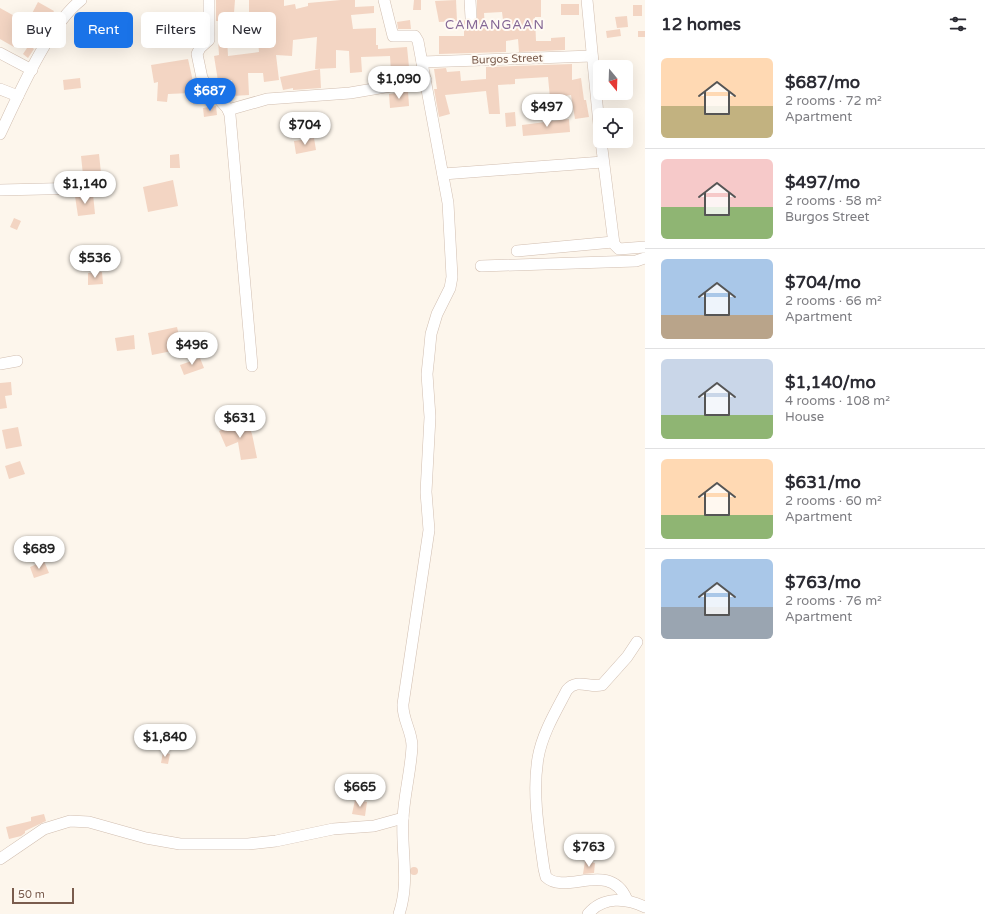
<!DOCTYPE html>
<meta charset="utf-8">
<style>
body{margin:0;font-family:"Varela Round",sans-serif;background:#f7f7f7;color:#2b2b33;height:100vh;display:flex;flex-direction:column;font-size:15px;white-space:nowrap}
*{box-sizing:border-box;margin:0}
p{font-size:13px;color:#7c7c81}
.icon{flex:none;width:22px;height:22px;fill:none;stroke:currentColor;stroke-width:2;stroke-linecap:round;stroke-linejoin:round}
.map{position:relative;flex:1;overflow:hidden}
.side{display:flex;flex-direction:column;background:#fff;width:340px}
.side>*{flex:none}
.guide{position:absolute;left:12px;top:12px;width:380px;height:36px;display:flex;gap:8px}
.needle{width:26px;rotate:161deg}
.controls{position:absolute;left:593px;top:60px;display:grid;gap:8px}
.controls a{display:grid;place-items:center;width:40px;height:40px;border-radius:6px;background:#fff;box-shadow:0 4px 16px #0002;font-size:20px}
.scale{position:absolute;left:12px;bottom:10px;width:62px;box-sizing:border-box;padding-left:4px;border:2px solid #7a5c4d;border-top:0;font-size:11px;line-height:14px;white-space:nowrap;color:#7a5c4d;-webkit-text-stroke:3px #fffaf3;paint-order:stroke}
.price{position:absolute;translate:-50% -34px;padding:0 9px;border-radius:14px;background:#fff;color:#222;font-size:13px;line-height:26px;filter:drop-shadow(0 1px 2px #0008)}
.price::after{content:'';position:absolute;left:50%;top:24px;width:12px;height:9px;margin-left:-6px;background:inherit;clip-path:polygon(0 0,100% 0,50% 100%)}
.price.on{background:#1a73e8;color:#fff}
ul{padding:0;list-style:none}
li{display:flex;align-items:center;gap:12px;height:100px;padding:0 16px}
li+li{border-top:1px solid #e1e1e2}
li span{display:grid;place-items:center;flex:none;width:112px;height:80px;border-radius:6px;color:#555}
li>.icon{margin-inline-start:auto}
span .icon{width:48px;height:48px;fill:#fffc;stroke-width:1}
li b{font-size:17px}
h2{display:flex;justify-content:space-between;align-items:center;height:48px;padding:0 16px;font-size:17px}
.tag{padding:0 14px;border-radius:6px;background:#fff;box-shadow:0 4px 16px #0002;font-size:14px;line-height:36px}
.tag.on{background:#1a73e8;color:#fff}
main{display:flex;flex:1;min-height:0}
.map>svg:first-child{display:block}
.building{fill:#f3d5c3;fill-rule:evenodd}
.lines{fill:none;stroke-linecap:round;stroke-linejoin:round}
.minor-casing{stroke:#d1beb0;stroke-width:12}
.minor{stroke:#fff;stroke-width:11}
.labels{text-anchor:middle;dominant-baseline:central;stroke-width:4;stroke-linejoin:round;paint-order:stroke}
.street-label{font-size:11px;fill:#7a5c4d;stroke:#fffaf3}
.quarter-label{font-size:13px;letter-spacing:1px;fill:#846695;stroke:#fffaf3}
</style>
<main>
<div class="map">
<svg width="645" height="914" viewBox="0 0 645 914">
<rect width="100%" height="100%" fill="#fdf6ec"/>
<!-- building -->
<g class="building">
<polygon points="216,0 235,0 234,13 249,12 249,0 284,0 284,6 295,4 296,9 308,6 308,3 341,0 355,0 355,7 374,6 374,13 351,15 353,29 376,28 376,45 378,45 378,49 407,47 409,67 401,67 402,77 389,79 388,72 391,72 390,56 361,57 362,72 350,73 349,51 336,50 336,68 315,69 317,37 293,40 292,56 276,55 279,80 264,82 263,73 248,73 249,95 233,96 232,80 218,81 214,56 219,55 218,39 227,38 228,56 259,52 257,30 271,28 271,15 257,15 257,27 236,26 236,22 216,21"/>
<polygon points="414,0 421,0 421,10 413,10"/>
<polygon points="456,0 457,21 439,22 435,1"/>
<path d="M477 0H541V17H535L536 41H551V38L565 37V50L519 52 518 39 506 41V52L439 54V36H464V20L471 25 477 21ZM502 12 504 28 485 29 484 13Z"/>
<polygon points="38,2 54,11 39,36 26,26 14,47 0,39 0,8 27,23"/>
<rect x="561" y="4" width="18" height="11"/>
<rect x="633" y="5" width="9" height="11"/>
<polygon points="627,16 628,27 617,28 615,17"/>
<polygon points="410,20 411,29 398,29 397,22"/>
<polygon points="620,29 621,36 607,38 606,31"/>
<rect x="638" y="31" width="7" height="6"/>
<polygon points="29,45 34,49 28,58 23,54"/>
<polygon points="188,59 194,86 198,85 204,93 206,101 193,104 191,93 168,94 167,102 157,101 158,82 154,83 151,65"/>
<polygon points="572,64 572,80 581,78 584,100 586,100 589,117 575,119 571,95 550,98 548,77 515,79 515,84 498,85 500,114 489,114 486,91 445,95 450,114 439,117 434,89 437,89 434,69 446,68 447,72 460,71 461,81 486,79 486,67"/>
<polygon points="320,69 321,88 293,90 293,88 283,90 280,77"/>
<polygon points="80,78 81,88 64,90 63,80"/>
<polygon points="408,91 409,106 390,108 389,94"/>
<polygon points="216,106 217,115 204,117 203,108"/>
<polygon points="515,112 516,126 506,127 505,113"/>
<polygon points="569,119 570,132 523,136 522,125"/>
<polygon points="314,138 316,150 296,154 294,141"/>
<polygon points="99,154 101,173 83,175 81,156"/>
<polygon points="179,154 180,168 170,168 170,155"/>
<polygon points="173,180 178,206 148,212 143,187"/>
<polygon points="93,194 95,214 78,216 75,196"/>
<polygon points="14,218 21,221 17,230 10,227"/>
<polygon points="102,272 103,284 88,285 88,273"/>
<polygon points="177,327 182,349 152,355 148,333"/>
<polygon points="134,335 135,349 117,351 115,338"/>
<polygon points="200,358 204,368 184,375 180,365"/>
<polygon points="11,382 12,395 5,396 7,408 0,409 0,383"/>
<polygon points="246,420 252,434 257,458 241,460 238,442 226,447 219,431"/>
<polygon points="18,427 22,446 6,449 2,430"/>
<polygon points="20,461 25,474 9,479 5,466"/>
<polygon points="44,561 49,573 34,578 30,567"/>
<polygon points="163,752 170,754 168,764 161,763"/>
<polygon points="355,800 367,802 365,816 352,814"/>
<polygon points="44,814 46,821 25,831 25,833 21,836 9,839 6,827 31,821 31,817"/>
<polygon points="585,861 595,863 594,873 583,874"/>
<circle cx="414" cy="871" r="4"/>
</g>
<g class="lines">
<!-- minor casing -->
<g class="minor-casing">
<g id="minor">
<polyline points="209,0 209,40 200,48 197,54 202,78 208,87 228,109 230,115 252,366"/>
<path d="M384 0 393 36H415L418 41 448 203 452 277 450 288 437 314 431 334 429 355 427 374 430 417 426 492 429 530 403 704C402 719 412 731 412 746 411 770 404 795 403 819 401 852 410 882 399 914"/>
<polyline points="470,0 471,18"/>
<polyline points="587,0 600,135"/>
<polyline points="0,53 32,70"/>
<polyline points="422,62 592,56"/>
<polyline points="0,89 18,96"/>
<polyline points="228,110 267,99 350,93 426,80"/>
<path d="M0 134C18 96 48 26 81 0"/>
<polyline points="601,141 614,244 619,249 645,247"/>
<polyline points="443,174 603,162"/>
<polyline points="0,190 86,188"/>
<polyline points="517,251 613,242"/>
<polyline points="481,266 636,261 645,258"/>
<polyline points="0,364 17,361"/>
<polyline points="0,859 44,829 70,821 89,822 146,838 180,844 248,844 276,841 333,829 374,826 403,818"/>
<path d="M627 900C610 859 566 896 546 877L544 869C539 833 532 794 538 758 542 734 556 711 567 690 577 678 589 688 602 685L627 657 637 642"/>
<path d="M588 914C603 896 626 898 645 907"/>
</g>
</g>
<!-- minor -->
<use href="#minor" class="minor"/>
</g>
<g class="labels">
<!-- street labels -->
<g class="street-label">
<text transform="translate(507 59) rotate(-2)">Burgos Street</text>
</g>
<!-- quarter labels -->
<g class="quarter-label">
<text x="495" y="25">CAMANGAAN</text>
</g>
</g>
</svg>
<div class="controls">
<a><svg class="needle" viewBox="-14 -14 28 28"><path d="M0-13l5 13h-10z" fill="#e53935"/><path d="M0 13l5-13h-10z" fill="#7c7c81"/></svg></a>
<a><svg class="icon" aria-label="locate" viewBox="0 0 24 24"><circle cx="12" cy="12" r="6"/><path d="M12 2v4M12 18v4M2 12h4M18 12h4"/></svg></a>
</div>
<div class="scale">50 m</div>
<b class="price" style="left:399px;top:100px">$1,090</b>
<b class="price on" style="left:210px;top:112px">$687</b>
<b class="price" style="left:547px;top:128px">$497</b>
<b class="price" style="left:305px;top:146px">$704</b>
<b class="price" style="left:85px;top:205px">$1,140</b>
<b class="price" style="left:95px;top:279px">$536</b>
<b class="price" style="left:192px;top:366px">$496</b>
<b class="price" style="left:240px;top:439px">$631</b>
<b class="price" style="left:39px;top:570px">$689</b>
<b class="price" style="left:165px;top:758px">$1,840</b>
<b class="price" style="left:360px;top:808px">$665</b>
<b class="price" style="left:589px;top:868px">$763</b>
<div class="guide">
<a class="tag">Buy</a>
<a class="tag on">Rent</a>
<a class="tag">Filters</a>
<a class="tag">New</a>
</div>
</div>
<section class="side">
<h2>12 homes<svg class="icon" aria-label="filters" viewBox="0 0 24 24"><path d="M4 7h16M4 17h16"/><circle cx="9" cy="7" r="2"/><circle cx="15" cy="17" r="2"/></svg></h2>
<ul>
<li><span style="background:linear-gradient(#ffd9b3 60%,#c2b280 0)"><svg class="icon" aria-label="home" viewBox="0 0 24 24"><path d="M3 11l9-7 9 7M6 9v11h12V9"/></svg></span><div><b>$687/mo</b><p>2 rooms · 72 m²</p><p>Apartment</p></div></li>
<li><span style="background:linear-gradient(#f6c9c9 60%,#8fb573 0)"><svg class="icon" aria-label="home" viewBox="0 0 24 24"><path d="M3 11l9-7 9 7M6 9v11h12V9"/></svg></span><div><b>$497/mo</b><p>2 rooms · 58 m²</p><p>Burgos Street</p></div></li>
<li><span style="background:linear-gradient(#a9c7e8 70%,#b9a48a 0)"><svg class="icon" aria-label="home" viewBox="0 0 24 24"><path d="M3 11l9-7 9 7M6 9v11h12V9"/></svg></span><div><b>$704/mo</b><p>2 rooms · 66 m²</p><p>Apartment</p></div></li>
<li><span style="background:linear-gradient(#c9d6e8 70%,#8fb573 0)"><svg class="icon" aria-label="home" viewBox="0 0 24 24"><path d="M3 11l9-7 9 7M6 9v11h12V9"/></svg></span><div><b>$1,140/mo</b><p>4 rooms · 108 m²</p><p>House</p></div></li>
<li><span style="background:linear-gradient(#ffd9b3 70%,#8fb573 0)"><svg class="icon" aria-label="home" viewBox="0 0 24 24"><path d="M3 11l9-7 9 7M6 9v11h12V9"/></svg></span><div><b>$631/mo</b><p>2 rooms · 60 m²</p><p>Apartment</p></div></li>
<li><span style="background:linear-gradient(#a9c7e8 60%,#9aa5b1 0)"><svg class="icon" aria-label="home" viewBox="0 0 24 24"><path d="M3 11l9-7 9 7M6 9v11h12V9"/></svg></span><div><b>$763/mo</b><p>2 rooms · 76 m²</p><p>Apartment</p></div></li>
</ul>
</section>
</main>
